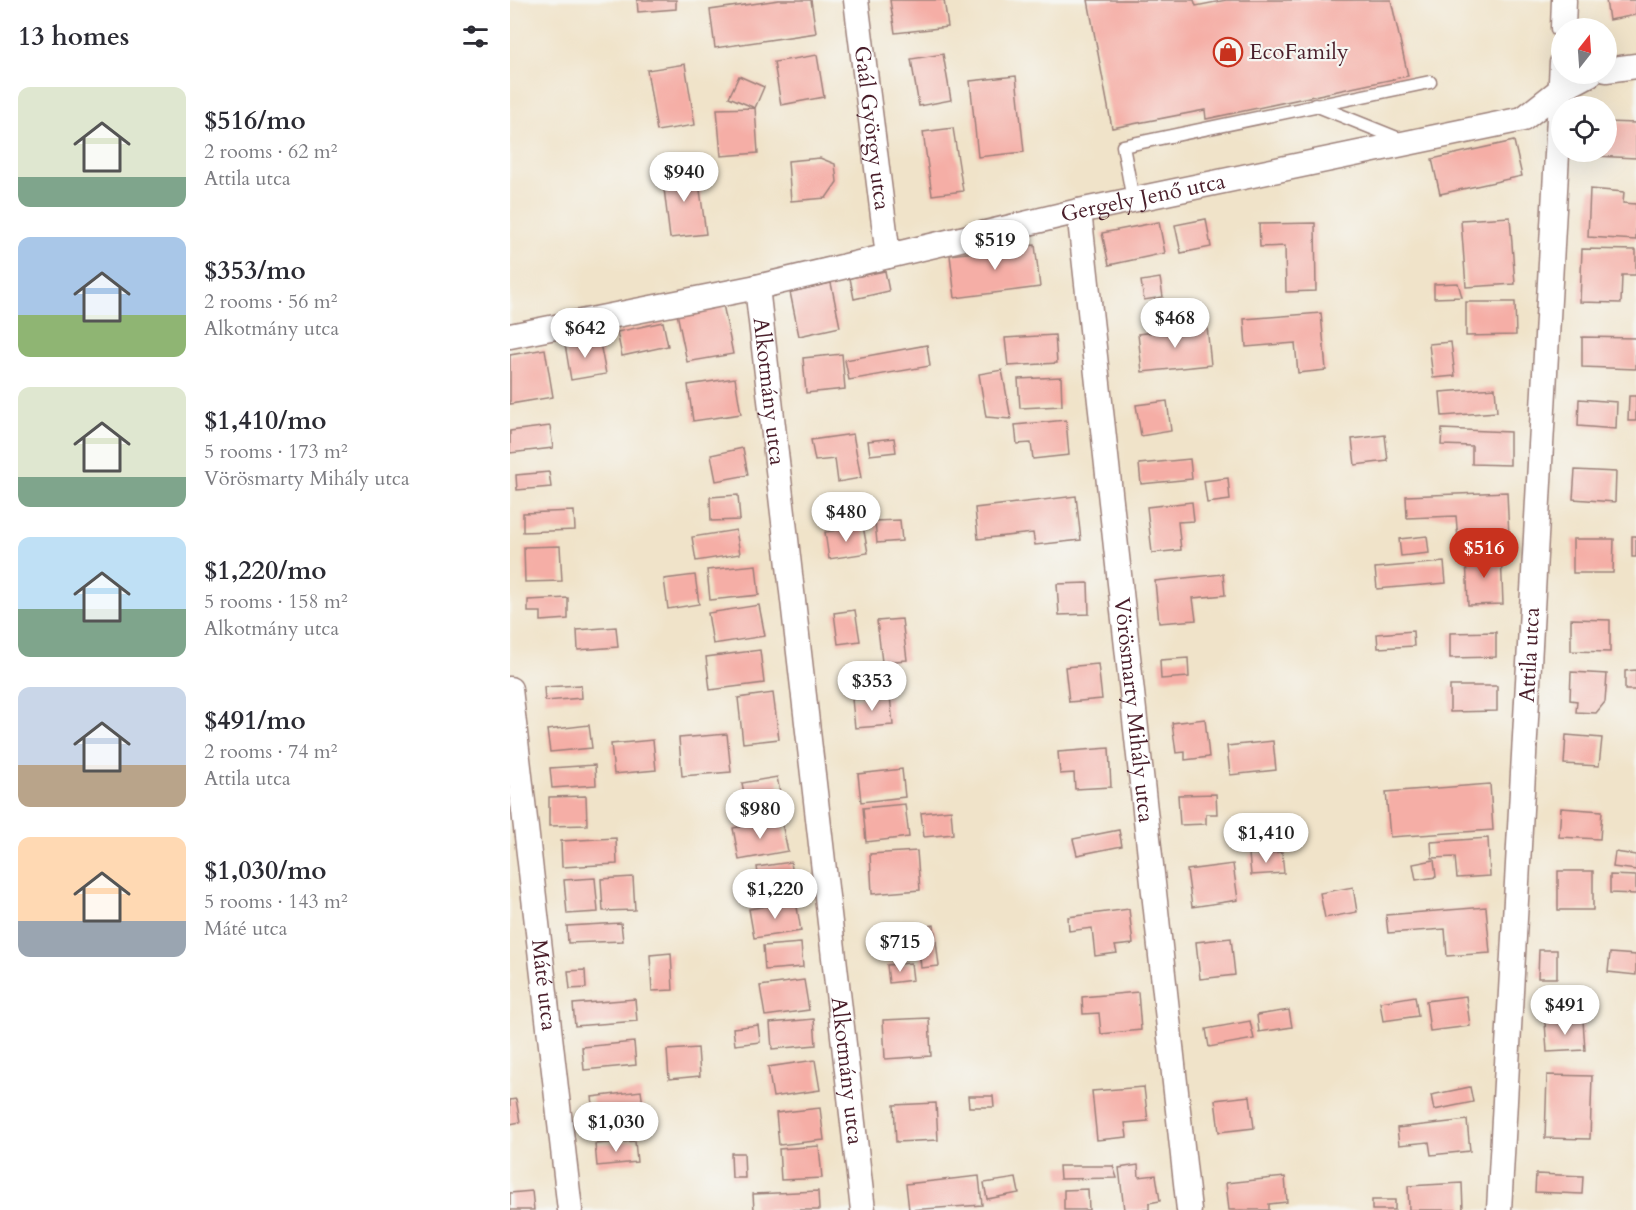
<!DOCTYPE html>
<meta charset="utf-8">
<style>
body{margin:0;font-family:Cardo,serif;background:#f2f2f3;color:#2b2b33;height:100vh;display:flex;flex-direction:column;font-size:22px;white-space:nowrap}
*{box-sizing:border-box;margin:0}
p{font-size:20px;color:#7c7c81}
.icon{flex:none;width:33px;height:33px;fill:none;stroke:currentColor;stroke-width:2;stroke-linecap:round;stroke-linejoin:round}
.map{position:relative;flex:1;overflow:hidden}
.sheet{display:flex;flex-direction:column;background:#fff;width:510px}
.sheet>*{flex:none}
.needle{width:39px;rotate:17deg}
.fabs{position:absolute;left:1041px;top:18px;display:grid;gap:12px}
.fabs a{display:grid;place-items:center;width:66px;height:66px;border-radius:50%;background:#fff;box-shadow:0 6px 24px #0002;font-size:30px}
.price{position:absolute;translate:-50% -51px;padding:0 14px;border-radius:21px;background:#fff;color:#222;font-size:20px;line-height:39px;filter:drop-shadow(0 2px 3px #0008)}
.price::after{content:'';position:absolute;left:50%;top:36px;width:18px;height:14px;margin-left:-9px;background:inherit;clip-path:polygon(0 0,100% 0,50% 100%)}
.price.current{background:#c8321e;color:#fff}
ul{padding:0;list-style:none}
li{display:flex;align-items:center;gap:18px;height:150px;padding:0 18px}
li span{display:grid;place-items:center;flex:none;width:168px;height:120px;border-radius:12px;color:#555}
li>.icon{margin-inline-start:auto}
span .icon{width:72px;height:72px;fill:#fffc;stroke-width:1}
li b{font-size:26px}
h2{display:flex;justify-content:space-between;align-items:center;height:72px;padding:0 18px;font-size:26px}
main{display:flex;flex:1;min-height:0}
.map>svg:first-child{display:block}
.building{fill:#f5aea6}
.lines{fill:none;stroke-linecap:round;stroke-linejoin:round}
.lane-casing{stroke:#9d817a;stroke-width:15}
.street-casing{stroke:#9d817a;stroke-width:27}
.lane{stroke:#fff;stroke-width:12}
.street{stroke:#fff;stroke-width:24}
.labels{text-anchor:middle;dominant-baseline:central;stroke-width:4.5;stroke-linejoin:round;paint-order:stroke}
.poi-label{font-size:22px;fill:#4a1f2b;stroke:#f6f6f2;text-anchor:start}
.street-label{font-size:22px;fill:#4a1f2b;stroke:#f6f6f2}
</style>
<main>
<section class="sheet">
<h2>13 homes<svg class="icon" aria-label="filters" viewBox="0 0 24 24"><path d="M4 7h16M4 17h16"/><circle cx="9" cy="7" r="2"/><circle cx="15" cy="17" r="2"/></svg></h2>
<ul>
<li><span style="background:linear-gradient(#dfe7d0 75%,#7fa58c 0)"><svg class="icon" aria-label="home" viewBox="0 0 24 24"><path d="M3 11l9-7 9 7M6 9v11h12V9"/></svg></span><div><b>$516/mo</b><p>2 rooms · 62 m²</p><p>Attila utca</p></div></li>
<li><span style="background:linear-gradient(#a9c7e8 65%,#8fb573 0)"><svg class="icon" aria-label="home" viewBox="0 0 24 24"><path d="M3 11l9-7 9 7M6 9v11h12V9"/></svg></span><div><b>$353/mo</b><p>2 rooms · 56 m²</p><p>Alkotmány utca</p></div></li>
<li><span style="background:linear-gradient(#dfe7d0 75%,#7fa58c 0)"><svg class="icon" aria-label="home" viewBox="0 0 24 24"><path d="M3 11l9-7 9 7M6 9v11h12V9"/></svg></span><div><b>$1,410/mo</b><p>5 rooms · 173 m²</p><p>Vörösmarty Mihály utca</p></div></li>
<li><span style="background:linear-gradient(#bfe0f5 60%,#7fa58c 0)"><svg class="icon" aria-label="home" viewBox="0 0 24 24"><path d="M3 11l9-7 9 7M6 9v11h12V9"/></svg></span><div><b>$1,220/mo</b><p>5 rooms · 158 m²</p><p>Alkotmány utca</p></div></li>
<li><span style="background:linear-gradient(#c9d6e8 65%,#b9a48a 0)"><svg class="icon" aria-label="home" viewBox="0 0 24 24"><path d="M3 11l9-7 9 7M6 9v11h12V9"/></svg></span><div><b>$491/mo</b><p>2 rooms · 74 m²</p><p>Attila utca</p></div></li>
<li><span style="background:linear-gradient(#ffd9b3 70%,#9aa5b1 0)"><svg class="icon" aria-label="home" viewBox="0 0 24 24"><path d="M3 11l9-7 9 7M6 9v11h12V9"/></svg></span><div><b>$1,030/mo</b><p>5 rooms · 143 m²</p><p>Máté utca</p></div></li>
</ul>
</section>
<div class="map">
<svg width="1126" height="1210" viewBox="0 0 1126 1210">
<rect width="100%" height="100%" fill="#f6f6f2"/>
<filter id="ink" filterUnits="userSpaceOnUse"><feTurbulence type="fractalNoise" baseFrequency=".0167" numOctaves="2"/><feDisplacementMap in="SourceGraphic" scale="12" xChannelSelector="R" yChannelSelector="G"/><feConvolveMatrix kernelMatrix="1 2 1 2 8 2 1 2 1" color-interpolation-filters="sRGB"/></filter>
<filter id="wash" filterUnits="userSpaceOnUse"><feTurbulence type="fractalNoise" baseFrequency=".008" numOctaves="4" result="noise"/><feDisplacementMap in="SourceGraphic" scale="24" xChannelSelector="R" yChannelSelector="G"/><feGaussianBlur stdDeviation="1.35" result="paint"/><feColorMatrix in="noise" values="0 0 0 0 0 0 0 0 0 0 0 0 0 0 0 0 0 1.4 0 .05"/><feComposite in="paint" operator="in"/></filter>
<g filter="url(#wash)">
<rect width="100%" height="100%" fill="#f0e3c9"/>
<g id="blocks">
<!-- building -->
<g class="building">
<polygon points="127,0 166,0 166,9 128,12"/>
<polygon points="269,0 301,0 306,33 205,48 200,10"/>
<polygon points="380,0 434,0 438,27 385,33"/>
<polygon points="578,0 684,0 686,6 716,0 881,0 898,76 696,119 695,110 602,128"/>
<polygon points="1096,0 1126,0 1126,15 1099,20"/>
<polygon points="433,54 441,100 409,106 401,59"/>
<polygon points="307,55 314,97 271,105 264,62"/>
<polygon points="175,64 185,125 147,131 137,70"/>
<polygon points="229,76 254,87 245,108 248,153 211,156 207,109 245,108 219,97"/>
<polygon points="506,76 514,152 468,157 460,81"/>
<polygon points="1096,122 1126,123 1126,158 1084,156 1084,152 1096,152"/>
<polygon points="443,128 453,191 422,195 413,132"/>
<polygon points="1004,141 1012,176 930,194 922,159"/>
<polygon points="310,158 325,164 327,182 316,198 281,201 278,161"/>
<polygon points="187,168 196,234 160,238 152,172"/>
<polygon points="1080,189 1114,192 1113,203 1126,204 1126,240 1078,237"/>
<polygon points="1000,217 1005,284 956,287 951,220"/>
<polygon points="696,219 701,247 671,253 665,225"/>
<polygon points="649,222 655,253 599,265 592,233"/>
<polygon points="805,223 806,291 776,292 775,246 750,247 749,224"/>
<polygon points="525,245 530,287 445,298 440,255"/>
<polygon points="1072,249 1126,250 1126,275 1112,275 1111,303 1070,302"/>
<polygon points="375,271 379,291 344,299 340,278"/>
<polygon points="650,278 653,297 634,300 631,281"/>
<polygon points="321,283 330,327 289,336 280,292"/>
<polygon points="948,283 952,297 924,298 924,284"/>
<polygon points="956,302 1005,302 1006,335 956,336"/>
<polygon points="213,304 223,354 177,362 167,313"/>
<polygon points="811,313 816,370 788,373 785,343 736,347 734,319"/>
<polygon points="153,322 158,346 112,356 107,332"/>
<polygon points="697,326 701,365 632,372 628,334"/>
<polygon points="545,335 547,363 498,366 495,338"/>
<polygon points="1072,337 1126,338 1126,369 1072,367"/>
<polygon points="89,338 96,374 61,380 55,344"/>
<polygon points="941,342 945,376 923,378 919,344"/>
<polygon points="417,345 420,366 339,380 335,360"/>
<polygon points="35,349 43,397 0,404 0,355"/>
<polygon points="332,354 335,389 296,393 293,358"/>
<polygon points="492,370 501,419 476,417 469,374"/>
<polygon points="551,377 552,406 510,408 508,379"/>
<polygon points="225,378 231,414 183,421 178,385"/>
<polygon points="985,388 987,412 932,416 930,392"/>
<polygon points="1119,396 1126,396 1126,421 1118,421"/>
<polygon points="1069,399 1107,402 1106,429 1068,426"/>
<polygon points="657,401 661,431 631,436 626,405"/>
<polygon points="556,420 559,455 523,459 521,443 507,444 505,425"/>
<polygon points="40,426 43,448 0,453 0,431"/>
<polygon points="932,429 1000,432 1000,465 962,464 962,446 931,445"/>
<polygon points="343,434 351,478 328,482 325,459 305,461 301,440"/>
<polygon points="875,435 878,461 845,465 842,439"/>
<polygon points="384,438 386,452 360,455 358,441"/>
<polygon points="233,448 238,475 206,481 201,455"/>
<polygon points="680,459 682,479 631,484 629,464"/>
<polygon points="1065,470 1106,472 1105,502 1063,499"/>
<polygon points="39,472 41,487 7,490 6,475"/>
<polygon points="718,478 720,500 697,503 694,481"/>
<polygon points="997,492 999,537 948,539 946,516 897,518 896,496"/>
<polygon points="228,495 230,520 201,521 200,497"/>
<polygon points="566,496 571,540 525,545 523,533 468,539 465,508"/>
<polygon points="682,502 684,521 668,522 671,550 642,553 637,507"/>
<polygon points="64,511 65,530 13,532 13,513"/>
<polygon points="390,520 392,541 367,543 365,521"/>
<polygon points="353,526 358,553 319,559 315,532"/>
<polygon points="226,530 230,554 186,561 182,537"/>
<polygon points="917,536 919,553 891,556 889,539"/>
<rect x="1122" y="536" width="4" height="21"/>
<polygon points="1063,539 1104,539 1103,573 1063,573"/>
<polygon points="50,546 52,581 15,582 14,547"/>
<polygon points="991,554 993,604 958,605 956,555"/>
<polygon points="934,562 936,583 867,589 865,568"/>
<polygon points="246,565 249,595 200,600 197,570"/>
<polygon points="713,574 715,595 683,598 686,620 649,623 645,581"/>
<polygon points="185,575 189,604 158,609 154,579"/>
<polygon points="578,583 579,614 549,615 547,584"/>
<polygon points="58,598 58,619 31,621 31,612 18,612 18,600"/>
<polygon points="249,605 255,636 203,644 198,613"/>
<polygon points="345,610 350,641 328,644 324,613"/>
<polygon points="392,619 397,660 372,662 367,621"/>
<polygon points="1061,619 1100,620 1100,652 1061,651"/>
<polygon points="106,627 108,647 68,650 67,630"/>
<polygon points="903,631 904,646 868,648 867,634"/>
<polygon points="986,632 986,657 940,658 940,633"/>
<polygon points="250,650 254,683 200,690 196,657"/>
<polygon points="678,658 679,677 651,679 650,660"/>
<polygon points="588,664 592,699 559,702 555,667"/>
<polygon points="1126,670 1126,690 1115,690 1115,671"/>
<polygon points="1061,672 1097,674 1095,702 1086,713 1066,712 1067,701 1060,700"/>
<polygon points="71,685 72,698 35,701 34,687"/>
<polygon points="940,686 987,686 987,711 940,712"/>
<polygon points="263,693 269,739 233,743 228,698"/>
<polygon points="380,696 383,725 345,728 342,699"/>
<polygon points="695,719 699,757 675,760 675,752 666,753 662,723"/>
<polygon points="79,725 82,748 40,752 37,730"/>
<polygon points="217,734 221,772 172,776 169,738"/>
<polygon points="1056,735 1092,738 1089,766 1054,764"/>
<polygon points="143,740 146,770 104,774 101,744"/>
<polygon points="763,741 766,770 720,775 717,746"/>
<polygon points="599,748 601,787 565,789 564,773 550,774 548,752"/>
<polygon points="85,765 86,785 42,788 40,768"/>
<polygon points="392,769 395,797 351,802 348,774"/>
<polygon points="267,777 272,803 237,809 232,783"/>
<polygon points="980,784 983,830 880,837 876,792"/>
<polygon points="706,794 707,814 696,814 696,824 670,825 668,795"/>
<polygon points="76,796 77,825 39,826 39,797"/>
<polygon points="395,804 399,837 356,842 353,808"/>
<polygon points="1051,808 1092,811 1090,839 1049,837"/>
<polygon points="441,810 443,834 414,837 411,813"/>
<polygon points="271,819 278,851 229,860 223,828"/>
<polygon points="609,830 612,846 567,855 563,839"/>
<polygon points="106,838 107,864 52,867 51,841"/>
<polygon points="978,838 980,876 947,878 945,857 922,858 921,842"/>
<polygon points="407,851 410,890 362,894 360,854"/>
<polygon points="772,852 774,873 741,875 739,854"/>
<polygon points="1105,852 1126,855 1126,870 1103,867"/>
<polygon points="924,860 926,877 906,880 903,864"/>
<polygon points="281,862 284,882 250,887 247,867"/>
<polygon points="723,864 728,900 682,907 677,870"/>
<rect x="1048" y="871" width="35" height="39"/>
<polygon points="1100,875 1126,876 1126,894 1100,893"/>
<polygon points="123,877 125,910 93,911 91,879"/>
<polygon points="85,878 88,912 57,914 54,880"/>
<polygon points="843,887 847,912 815,918 810,893"/>
<polygon points="286,901 291,931 244,938 239,909"/>
<polygon points="976,907 980,953 937,956 935,929 878,933 876,915"/>
<polygon points="619,909 623,944 605,946 607,953 585,956 582,928 559,931 558,917"/>
<polygon points="111,923 113,941 58,943 57,926"/>
<polygon points="424,925 429,966 411,968 407,927"/>
<polygon points="721,938 725,975 690,979 686,942"/>
<polygon points="291,943 293,967 255,970 253,946"/>
<polygon points="1029,950 1047,950 1047,978 1028,978"/>
<polygon points="161,953 163,990 142,991 140,955"/>
<polygon points="1100,953 1126,955 1126,975 1098,972"/>
<polygon points="401,963 403,980 379,983 377,965"/>
<polygon points="75,970 76,988 60,989 58,971"/>
<polygon points="294,980 299,1010 255,1016 250,986"/>
<polygon points="628,992 631,1030 591,1034 589,1013 573,1014 572,997"/>
<polygon points="905,996 908,1016 873,1021 870,1002"/>
<polygon points="956,996 960,1026 920,1031 916,1001"/>
<polygon points="125,999 127,1021 65,1026 63,1004"/>
<polygon points="779,1010 782,1027 749,1032 747,1015"/>
<polygon points="419,1018 421,1056 375,1059 373,1020"/>
<polygon points="304,1019 306,1045 262,1049 260,1023"/>
<polygon points="1073,1020 1075,1050 1037,1052 1035,1022"/>
<polygon points="740,1021 744,1039 699,1047 696,1029"/>
<polygon points="248,1025 250,1042 225,1045 223,1028"/>
<polygon points="124,1042 126,1065 74,1070 72,1047"/>
<polygon points="188,1048 190,1076 159,1079 157,1050"/>
<polygon points="305,1060 310,1090 263,1097 258,1067"/>
<polygon points="1037,1075 1082,1076 1080,1139 1035,1138"/>
<polygon points="634,1087 638,1121 615,1123 617,1137 587,1140 582,1091"/>
<polygon points="960,1087 963,1102 924,1110 921,1095"/>
<polygon points="131,1091 134,1113 85,1119 82,1097"/>
<polygon points="458,1096 483,1096 484,1107 459,1107"/>
<polygon points="740,1096 744,1128 709,1132 705,1100"/>
<polygon points="6,1099 10,1122 0,1124 0,1100"/>
<polygon points="426,1103 428,1140 386,1142 384,1105"/>
<polygon points="310,1108 314,1140 269,1145 266,1113"/>
<polygon points="957,1120 960,1151 921,1155 919,1142 889,1145 887,1128"/>
<polygon points="125,1141 127,1162 87,1166 85,1144"/>
<polygon points="309,1146 312,1178 271,1180 269,1149"/>
<polygon points="221,1153 234,1153 235,1178 222,1178"/>
<polygon points="628,1165 629,1177 646,1175 650,1201 639,1203 639,1210 614,1210 609,1168"/>
<polygon points="549,1166 603,1166 607,1178 550,1179"/>
<polygon points="1026,1174 1073,1176 1072,1194 1025,1192"/>
<polygon points="469,1176 472,1205 399,1210 396,1184"/>
<polygon points="775,1177 777,1202 759,1204 759,1210 719,1210 716,1183"/>
<polygon points="506,1178 509,1193 477,1199 474,1183"/>
<polygon points="952,1183 953,1210 899,1210 898,1186"/>
<polygon points="578,1189 579,1210 554,1210 554,1190"/>
<polygon points="22,1191 24,1210 0,1210 0,1193"/>
<polygon points="308,1191 309,1210 244,1210 243,1194"/>
<rect x="862" y="1200" width="23" height="10"/>
</g>
</g>
</g>
<g filter="url(#ink)">
<use href="#blocks" fill-opacity="0" stroke="#9d817a" stroke-width="1.5"/>
<g class="lines">
<!-- lane casing -->
<g class="lane-casing">
<g id="lane">
<polyline points="805,105 892,140"/>
<polyline points="623,200 613,146 920,82"/>
</g>
</g>
<!-- street casing -->
<g class="street-casing">
<g id="street">
<path id="s1" d="M346 0 378 256"/>
<polyline points="1053,28 1054,0"/>
<polyline points="1096,70 1126,66"/>
<path id="s2" d="M569 211 679 1210"/>
<path id="s3" d="M247 287 353 1210"/>
<path id="s4" d="M0 336 247 287 569 211 1013 119 1050 90 1080 74"/>
<path id="s5" d="M0 689 60 1210"/>
<path id="s6" d="M989 1210 1052 63"/>
</g>
</g>
<!-- lane -->
<use href="#lane" class="lane"/>
<!-- street -->
<use href="#street" class="street"/>
</g>
</g>
<!-- icons -->
<defs>
<g id="shop-ring" transform="scale(1.5)"><circle r="9.5" fill="#f6f6f2" stroke="#c8321e" stroke-width="1.5"/><path d="M-5-2.5h2.3a2.7 3.5 0 0 1 5.4 0H5L5.5 6h-11ZM-1.5-2.5h3a1.5 2.3 0 0 0-3 0Z" fill="#c8321e"/></g>
</defs>
<g fill-rule="evenodd">
<use href="#shop-ring" x="718" y="52"/>
</g>
<g class="labels">
<!-- poi labels -->
<g class="poi-label">
<text x="739" y="52">EcoFamily</text>
</g>
<!-- street labels -->
<g class="street-label">
<text stroke="none"><textPath href="#s1" startOffset="129">Gaál György utca</textPath></text>
<text stroke="none"><textPath href="#s4" startOffset="648">Gergely Jenő utca</textPath></text>
<text stroke="none"><textPath href="#s3" startOffset="105">Alkotmány utca</textPath></text>
<text stroke="none"><textPath href="#s6" startOffset="556">Attila utca</textPath></text>
<text stroke="none"><textPath href="#s2" startOffset="502">Vörösmarty Mihály utca</textPath></text>
<text stroke="none"><textPath href="#s5" startOffset="298">Máté utca</textPath></text>
<text stroke="none"><textPath href="#s3" startOffset="789">Alkotmány utca</textPath></text>
</g>
</g>
</svg>
<div class="fabs">
<a><svg class="needle" viewBox="-14 -14 28 28"><path d="M0-13l5 13h-10z" fill="#e53935"/><path d="M0 13l5-13h-10z" fill="#7c7c81"/></svg></a>
<a><svg class="icon" aria-label="locate" viewBox="0 0 24 24"><circle cx="12" cy="12" r="6"/><path d="M12 2v4M12 18v4M2 12h4M18 12h4"/></svg></a>
</div>
<b class="price" style="left:174px;top:203px">$940</b>
<b class="price" style="left:485px;top:271px">$519</b>
<b class="price" style="left:665px;top:349px">$468</b>
<b class="price" style="left:75px;top:359px">$642</b>
<b class="price" style="left:336px;top:543px">$480</b>
<b class="price current" style="left:974px;top:579px">$516</b>
<b class="price" style="left:362px;top:712px">$353</b>
<b class="price" style="left:250px;top:840px">$980</b>
<b class="price" style="left:756px;top:864px">$1,410</b>
<b class="price" style="left:265px;top:920px">$1,220</b>
<b class="price" style="left:390px;top:973px">$715</b>
<b class="price" style="left:1055px;top:1036px">$491</b>
<b class="price" style="left:106px;top:1153px">$1,030</b>
</div>
</main>
